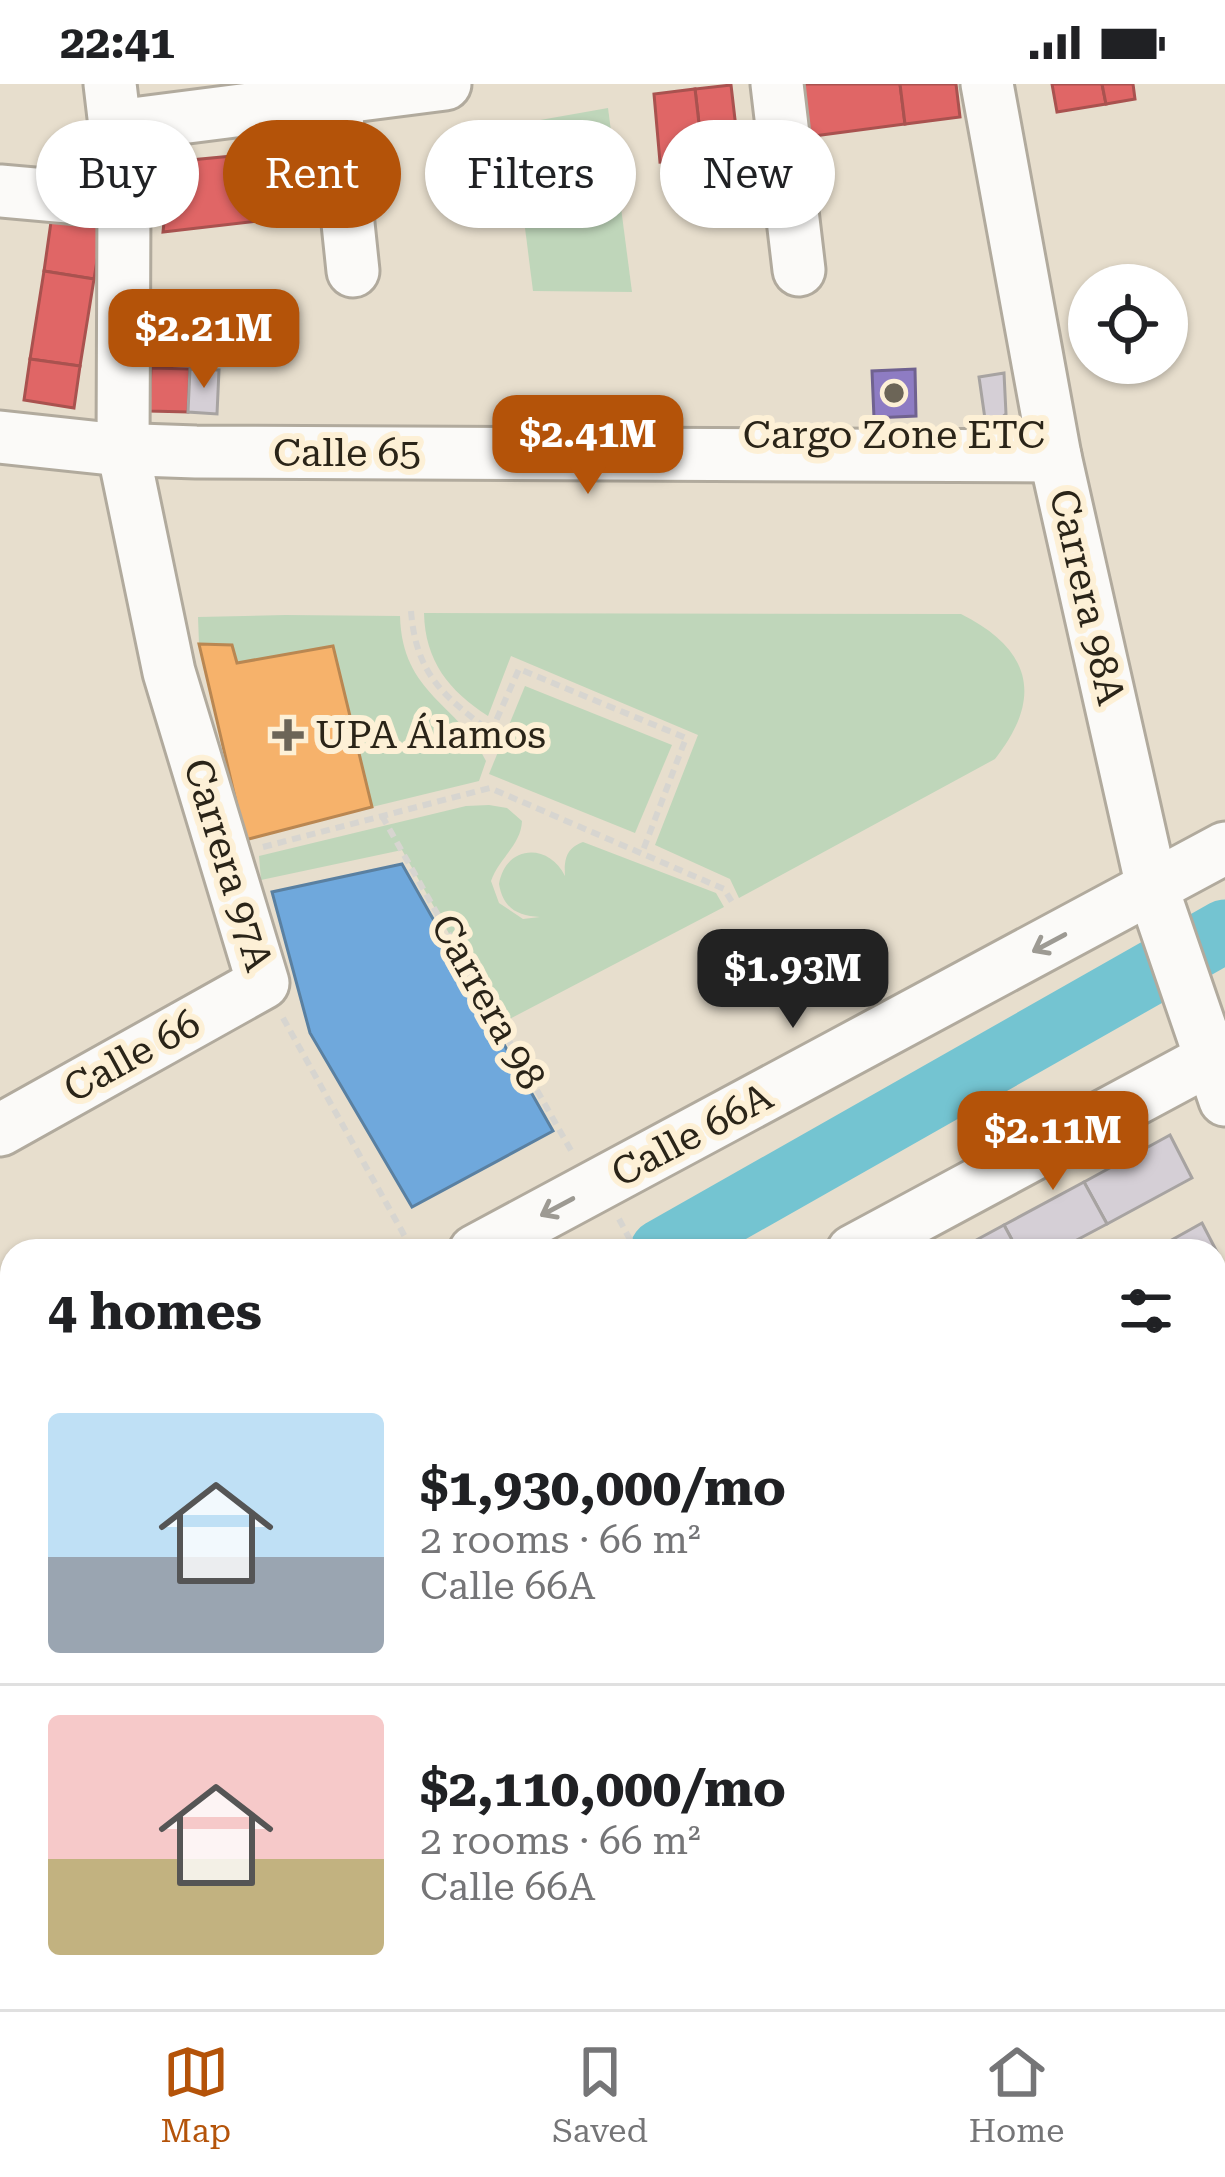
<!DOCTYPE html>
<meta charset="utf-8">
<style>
body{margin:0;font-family:"Roboto Serif",serif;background:#f6f6f6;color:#202124;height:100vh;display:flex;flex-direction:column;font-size:45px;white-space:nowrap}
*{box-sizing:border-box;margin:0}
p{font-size:39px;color:#757577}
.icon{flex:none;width:66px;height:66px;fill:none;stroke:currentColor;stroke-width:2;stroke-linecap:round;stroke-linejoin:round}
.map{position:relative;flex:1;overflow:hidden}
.side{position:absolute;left:0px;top:1155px;width:1227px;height:771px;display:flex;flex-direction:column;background:#fff;border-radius:36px 36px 0 0;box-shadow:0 3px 9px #0004}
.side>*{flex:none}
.hud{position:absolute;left:36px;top:36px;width:1155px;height:108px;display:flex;gap:24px}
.controls{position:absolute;left:1068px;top:180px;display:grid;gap:24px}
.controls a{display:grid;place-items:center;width:120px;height:120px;border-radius:50%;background:#fff;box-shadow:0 3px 9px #0004;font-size:60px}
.price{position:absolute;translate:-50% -102px;padding:0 27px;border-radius:24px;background:#b45309;color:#fff;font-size:39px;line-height:78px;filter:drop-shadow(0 3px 6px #0008)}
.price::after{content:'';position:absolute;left:50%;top:72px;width:36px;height:27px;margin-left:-18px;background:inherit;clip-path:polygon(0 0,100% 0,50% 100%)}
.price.active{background:#222;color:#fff}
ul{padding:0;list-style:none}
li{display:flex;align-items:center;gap:36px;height:300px;padding:0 48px}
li+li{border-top:3px solid #e0e0e0}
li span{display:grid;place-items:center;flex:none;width:336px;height:240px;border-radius:12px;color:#555}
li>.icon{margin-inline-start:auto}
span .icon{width:144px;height:144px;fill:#fffc;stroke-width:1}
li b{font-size:51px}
h2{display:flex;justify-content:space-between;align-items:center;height:144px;padding:0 48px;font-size:51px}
.tag{padding:0 42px;border-radius:54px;background:#fff;box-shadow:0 3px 9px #0004;font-size:42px;line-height:108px}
.tag.active{background:#b45309;color:#fff}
.status{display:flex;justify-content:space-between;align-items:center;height:84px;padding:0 60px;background:#fff;direction:ltr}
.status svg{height:33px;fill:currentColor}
.tabs{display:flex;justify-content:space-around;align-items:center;height:168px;border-top:3px solid #e0e0e0;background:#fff;font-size:33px;color:#757577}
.tabs a{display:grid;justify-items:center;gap:6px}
.tabs .active{color:#b45309}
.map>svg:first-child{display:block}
.green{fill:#bfd6ba}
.shops{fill:#e06666;stroke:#a9524f;stroke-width:3}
.offices{fill:#8e7cc3;stroke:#706290;stroke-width:3}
.schools{fill:#6fa8dc;stroke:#5a80a1;stroke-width:3}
.health{fill:#f6b26b;stroke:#b98752;stroke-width:3}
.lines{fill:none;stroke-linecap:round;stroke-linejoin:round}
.river{stroke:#74c4d1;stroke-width:63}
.building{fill:#d5cfd6;stroke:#a7a3a1;stroke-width:3}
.minor-casing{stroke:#b1aa9d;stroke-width:57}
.path{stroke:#d7d5d0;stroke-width:6;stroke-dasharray:9 6;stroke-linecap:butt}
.minor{stroke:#fbfaf8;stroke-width:51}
.oneway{stroke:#9d9a93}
.poi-dot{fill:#6c6557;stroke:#fdf0d6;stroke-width:4.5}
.labels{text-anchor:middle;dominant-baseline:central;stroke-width:12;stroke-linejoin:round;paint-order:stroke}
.poi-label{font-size:39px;fill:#2a2418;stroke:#fdf0d6}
.street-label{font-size:39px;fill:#2a2418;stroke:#fdf0d6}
</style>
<div class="status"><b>22:41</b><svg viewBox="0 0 49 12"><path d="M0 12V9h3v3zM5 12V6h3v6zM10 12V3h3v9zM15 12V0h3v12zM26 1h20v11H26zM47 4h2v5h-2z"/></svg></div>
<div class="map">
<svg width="1225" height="1925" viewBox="0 0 1225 1925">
<rect width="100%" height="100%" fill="#e7decd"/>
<!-- green -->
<g class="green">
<polygon points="608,24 632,208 533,207 512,41"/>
<path d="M424 529 961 530C1031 565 1044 613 995 675L739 814 730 795 655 761 698 651 511 572 488 632C449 607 425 577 424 529Z"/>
<path d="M285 531 400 532C402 611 459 619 486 677L479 697 372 723 333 562 237 579 232 562 199 560 198 533Z"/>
<polygon points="525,602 672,661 635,749 489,690"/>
<path d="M489 721 507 724 522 737C521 761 499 774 491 797L499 819 523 835 540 833C517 832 503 824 499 800 506 760 549 759 565 792 564 776 566 764 583 758L716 809 724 823 500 940 402 766 261 796 259 772 466 722Z"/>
<polygon points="779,1914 1002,1914 1007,1925 784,1925"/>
</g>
<!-- shops -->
<g class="shops">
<polygon points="799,0 900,0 905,40 806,53"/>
<polygon points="900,0 956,0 960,33 905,40"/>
<polygon points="1052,0 1102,0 1106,20 1057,28"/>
<polygon points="1102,0 1133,0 1135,15 1106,20"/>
<polygon points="731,1 739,70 703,74 695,5"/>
<polygon points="695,5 703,74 660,78 654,10"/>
<polygon points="295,66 302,132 163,148 170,78"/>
<polygon points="52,131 103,139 94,195 44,187"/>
<polygon points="44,187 94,195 80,282 30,275"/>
<polygon points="30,275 80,282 74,324 24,316"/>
<polygon points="151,284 190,285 188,328 149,327"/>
</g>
<!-- offices -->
<polygon class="offices" points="915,285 916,332 874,334 872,287"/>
<!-- schools -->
<polygon class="schools" points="402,780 553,1047 412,1123 310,949 272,808"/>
<!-- health -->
<polygon class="health" points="199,560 232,561 237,579 333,562 372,723 245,756"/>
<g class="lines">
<!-- river -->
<g class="river">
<polyline points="661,1167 1225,847"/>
<polyline points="0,1528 12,1521"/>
</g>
</g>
<!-- building -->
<g class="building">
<polygon points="190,285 219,286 217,330 188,328"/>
<polygon points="1004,289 1006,330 1000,335 985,335 979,293"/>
<polygon points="1170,1051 1192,1094 1107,1140 1084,1098"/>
<polygon points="1084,1098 1107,1140 1056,1167 1018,1167 1004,1141"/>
<polygon points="1202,1139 1218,1170 1152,1167"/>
<polygon points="1004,1141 1018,1167 956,1167"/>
</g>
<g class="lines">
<!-- minor casing -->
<g class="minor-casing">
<g id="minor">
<polyline points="777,0 799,186"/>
<polyline points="987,0 1055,372 1152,803 1225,1016"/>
<polyline points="335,15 353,187"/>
<polyline points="117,42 445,0"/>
<polyline points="0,107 124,118"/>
<polyline points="0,353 111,365 196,368 1055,372"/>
<polyline points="0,1046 263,899 169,588 123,366 124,118 110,0"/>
<polyline points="475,1167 1225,764"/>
<polyline points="853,1167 1225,967"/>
<polyline points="1215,1247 1225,1242"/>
<polyline points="0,1422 12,1416"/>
<polyline points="1215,1482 1225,1480"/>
<polyline points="0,1627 12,1620"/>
<polyline points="0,1670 12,1694"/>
<polyline points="1215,1714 1225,1712"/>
<polyline points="120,1914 125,1925"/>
<polyline points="361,1914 366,1925"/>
<polyline points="764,1914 769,1925"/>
<polyline points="1020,1914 1025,1925"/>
</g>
</g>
<!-- path -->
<g class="path">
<path d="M411 527C416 590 443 612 491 648L519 585 686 654 642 769"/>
<polyline points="382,732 573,1070"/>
<polyline points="263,763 490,704 724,805 732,818"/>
<polyline points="283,934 413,1167"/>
<polyline points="619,1135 636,1167"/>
</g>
<!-- minor -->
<use href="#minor" class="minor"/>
</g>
<!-- one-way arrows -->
<defs><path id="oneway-shaft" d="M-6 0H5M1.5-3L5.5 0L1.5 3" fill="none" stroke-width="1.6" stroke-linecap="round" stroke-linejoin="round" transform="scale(3)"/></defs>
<g class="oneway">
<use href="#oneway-shaft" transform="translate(1049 859) rotate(152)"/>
<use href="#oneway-shaft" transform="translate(557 1123) rotate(152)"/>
</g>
<!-- markers -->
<g class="poi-dot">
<circle cx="894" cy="309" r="12"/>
<path d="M282 633h12v12h12v12h-12v12h-12v-12h-12v-12h12z"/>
</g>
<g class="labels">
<!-- poi labels -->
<g class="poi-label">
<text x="894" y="351">Cargo Zone ETC</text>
<text x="315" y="651" text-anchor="start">UPA Álamos</text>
</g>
<!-- street labels -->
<g class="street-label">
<text x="347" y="369">Calle 65</text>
<text transform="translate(1087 513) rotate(77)">Carrera 98A</text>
<text transform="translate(228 781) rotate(73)">Carrera 97A</text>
<text transform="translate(488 918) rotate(61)">Carrera 98</text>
<text transform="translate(132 972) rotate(-29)">Calle 66</text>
<text transform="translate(692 1051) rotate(-28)">Calle 66A</text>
</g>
</g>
</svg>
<div class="controls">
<a><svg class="icon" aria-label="locate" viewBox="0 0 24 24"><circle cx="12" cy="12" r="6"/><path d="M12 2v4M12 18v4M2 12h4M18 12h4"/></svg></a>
</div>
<b class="price" style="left:204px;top:307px">$2.21M</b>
<b class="price" style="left:588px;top:413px">$2.41M</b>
<b class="price active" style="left:793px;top:947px">$1.93M</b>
<b class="price" style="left:1053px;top:1109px">$2.11M</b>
<div class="hud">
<a class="tag">Buy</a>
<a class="tag active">Rent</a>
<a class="tag">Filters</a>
<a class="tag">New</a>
</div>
<section class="side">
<h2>4 homes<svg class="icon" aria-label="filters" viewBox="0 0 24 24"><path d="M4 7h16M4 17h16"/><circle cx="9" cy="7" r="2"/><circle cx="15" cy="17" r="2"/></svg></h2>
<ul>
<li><span style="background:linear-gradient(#bfe0f5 60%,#9aa5b1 0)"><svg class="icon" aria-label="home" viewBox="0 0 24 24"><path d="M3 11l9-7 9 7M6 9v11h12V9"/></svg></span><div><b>$1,930,000/mo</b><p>2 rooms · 66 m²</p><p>Calle 66A</p></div></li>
<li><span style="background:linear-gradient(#f6c9c9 60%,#c2b280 0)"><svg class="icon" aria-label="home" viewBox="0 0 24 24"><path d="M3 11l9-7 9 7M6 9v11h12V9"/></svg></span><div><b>$2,110,000/mo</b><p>2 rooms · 66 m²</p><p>Calle 66A</p></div></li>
</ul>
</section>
</div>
<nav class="tabs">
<a class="active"><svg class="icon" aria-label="map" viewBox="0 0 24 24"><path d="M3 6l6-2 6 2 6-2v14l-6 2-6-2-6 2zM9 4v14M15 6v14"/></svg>Map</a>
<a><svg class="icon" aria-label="saved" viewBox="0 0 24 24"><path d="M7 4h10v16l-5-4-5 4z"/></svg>Saved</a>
<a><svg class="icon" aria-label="home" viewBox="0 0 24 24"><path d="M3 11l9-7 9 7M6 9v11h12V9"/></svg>Home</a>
</nav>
